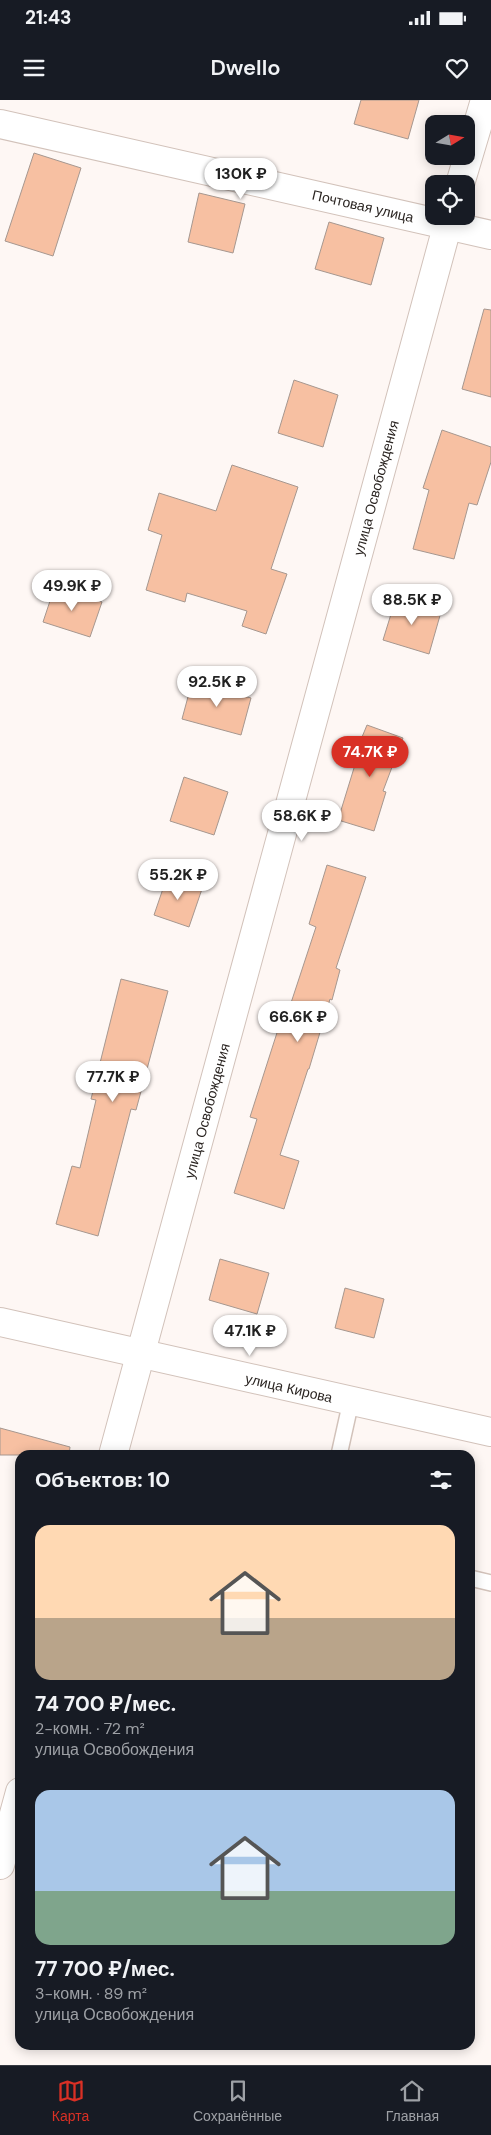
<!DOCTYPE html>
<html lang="ru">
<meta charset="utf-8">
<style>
body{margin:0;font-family:"DM Sans",sans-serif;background:#242831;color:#f1f3f6;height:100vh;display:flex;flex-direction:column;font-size:19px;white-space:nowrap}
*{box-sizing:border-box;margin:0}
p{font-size:16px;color:#9ea1a6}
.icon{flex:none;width:28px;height:28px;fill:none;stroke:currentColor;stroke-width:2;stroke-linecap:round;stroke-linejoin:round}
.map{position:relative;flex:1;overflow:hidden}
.side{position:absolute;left:15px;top:1350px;width:460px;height:600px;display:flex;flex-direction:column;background:#171b24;border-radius:15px;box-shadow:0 2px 12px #0003}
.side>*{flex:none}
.needle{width:32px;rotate:79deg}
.fabs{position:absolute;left:425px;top:15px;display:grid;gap:10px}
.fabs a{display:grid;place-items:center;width:50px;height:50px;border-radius:10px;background:#171b24;box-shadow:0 2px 12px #0003;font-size:25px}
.price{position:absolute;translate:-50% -42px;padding:0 11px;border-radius:18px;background:#fff;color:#222;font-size:16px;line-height:32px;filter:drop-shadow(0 1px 2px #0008)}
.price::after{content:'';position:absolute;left:50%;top:30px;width:15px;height:11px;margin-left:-8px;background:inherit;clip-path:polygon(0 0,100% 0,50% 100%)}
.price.current{background:#d93025;color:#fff}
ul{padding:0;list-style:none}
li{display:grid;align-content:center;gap:10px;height:265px;padding:0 20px}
li span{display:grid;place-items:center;height:155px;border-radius:15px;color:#555}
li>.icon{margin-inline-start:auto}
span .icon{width:90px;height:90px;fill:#fffc;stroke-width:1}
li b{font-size:21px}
h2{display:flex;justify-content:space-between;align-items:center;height:60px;padding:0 20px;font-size:21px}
.status{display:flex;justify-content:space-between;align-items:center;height:35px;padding:0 25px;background:#171b24;direction:ltr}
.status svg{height:14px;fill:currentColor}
header{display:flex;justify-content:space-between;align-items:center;height:65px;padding:0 20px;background:#171b24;font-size:22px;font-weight:600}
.menu{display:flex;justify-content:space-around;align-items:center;height:70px;border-top:1px solid #363941;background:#171b24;font-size:14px;color:#9ea1a6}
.menu a{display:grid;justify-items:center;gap:2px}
.menu .current{color:#d93025}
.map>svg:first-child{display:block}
.building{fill:#f7c0a2;stroke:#a6978f}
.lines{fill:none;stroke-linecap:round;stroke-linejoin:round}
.service-casing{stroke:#d2c2ba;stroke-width:18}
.minor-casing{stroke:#d2c2ba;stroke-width:30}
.secondary-casing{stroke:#d2c2ba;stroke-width:30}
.service{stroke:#fff;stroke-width:15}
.minor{stroke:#fff;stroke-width:28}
.secondary{stroke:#fff;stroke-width:28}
.labels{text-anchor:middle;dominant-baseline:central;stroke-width:5;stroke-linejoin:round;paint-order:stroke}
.street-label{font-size:14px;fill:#2b2522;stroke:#fff}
</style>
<div class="status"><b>21:43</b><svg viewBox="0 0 49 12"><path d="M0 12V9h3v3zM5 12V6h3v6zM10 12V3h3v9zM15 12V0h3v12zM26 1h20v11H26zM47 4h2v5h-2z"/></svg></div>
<header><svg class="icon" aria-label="menu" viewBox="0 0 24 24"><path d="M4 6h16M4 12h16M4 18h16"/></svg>Dwello<svg class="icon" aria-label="heart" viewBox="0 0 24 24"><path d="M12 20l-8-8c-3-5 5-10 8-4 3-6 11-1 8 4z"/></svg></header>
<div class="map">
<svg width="491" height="1965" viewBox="0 0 491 1965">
<rect width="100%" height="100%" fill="#fef7f4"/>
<!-- building -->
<g class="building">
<polygon points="361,0 419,0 408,39 354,24"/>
<polygon points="34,53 81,68 53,156 5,141"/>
<polygon points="199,93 245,104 233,153 188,142"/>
<polygon points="329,122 384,138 371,185 315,169"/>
<polygon points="484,209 491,210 491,297 462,289"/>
<polygon points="294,280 338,295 323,347 278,333"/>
<polygon points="442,330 491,347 491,362 477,405 469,403 454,459 413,449 429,390 423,388"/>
<polygon points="232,365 298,387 271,469 287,474 266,534 242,526 247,511 187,493 185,502 146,490 162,435 148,430 159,393 216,411"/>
<polygon points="55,486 102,502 90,537 43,522"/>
<polygon points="396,498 441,512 429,554 383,540"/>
<polygon points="192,582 251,598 241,635 182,619"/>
<polygon points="367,625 403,638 383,691 386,692 374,731 338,720 358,655 355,654"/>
<polygon points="184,677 228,692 214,735 170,721"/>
<polygon points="327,765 366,777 336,868 340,870 332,900 330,899 309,969 308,969 280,1055 299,1061 284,1109 234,1093 257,1019 250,1017 283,914 287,915 316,827 309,824"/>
<polygon points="168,774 203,786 189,827 154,815"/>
<polygon points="121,879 168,891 136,1010 131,1009 98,1136 56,1124 72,1066 80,1068 96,1000 91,999"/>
<polygon points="220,1159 269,1173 257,1214 209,1200"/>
<polygon points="345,1188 384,1199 374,1238 335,1228"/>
<polygon points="0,1328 70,1347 69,1355 0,1355"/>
</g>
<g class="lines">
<!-- service casing -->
<g class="service-casing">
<g id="service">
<polyline points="339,1355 351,1301"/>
<polyline points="470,1478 491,1483"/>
</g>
</g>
<!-- minor casing -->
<g class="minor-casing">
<g id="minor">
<polyline points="0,24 491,135"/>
<polyline points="460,84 485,0"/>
<polyline points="113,1355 450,116"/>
<polyline points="0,1765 20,1692"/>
</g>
</g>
<!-- secondary casing -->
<g class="secondary-casing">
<polyline id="secondary" points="0,1222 491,1332"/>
</g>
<!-- service -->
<use href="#service" class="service"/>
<!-- minor -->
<use href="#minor" class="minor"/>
<!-- secondary -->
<use href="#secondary" class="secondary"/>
</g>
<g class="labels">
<!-- street labels -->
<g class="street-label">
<text transform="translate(363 106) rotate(13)">Почтовая улица</text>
<text transform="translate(376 388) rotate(-75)">улица Освобождения</text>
<text transform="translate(207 1011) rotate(-75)">улица Освобождения</text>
<text transform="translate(289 1288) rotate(13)">улица Кирова</text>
</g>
</g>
</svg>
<div class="fabs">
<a><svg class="needle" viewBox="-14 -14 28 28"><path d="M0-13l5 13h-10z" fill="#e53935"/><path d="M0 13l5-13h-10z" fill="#9ea1a6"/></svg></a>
<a><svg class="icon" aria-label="locate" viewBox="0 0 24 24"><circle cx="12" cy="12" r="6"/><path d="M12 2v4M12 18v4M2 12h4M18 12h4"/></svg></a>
</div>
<b class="price" style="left:241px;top:100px">130K ₽</b>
<b class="price" style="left:72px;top:512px">49.9K ₽</b>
<b class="price" style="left:412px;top:526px">88.5K ₽</b>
<b class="price" style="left:217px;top:608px">92.5K ₽</b>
<b class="price current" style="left:370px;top:678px">74.7K ₽</b>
<b class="price" style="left:302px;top:742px">58.6K ₽</b>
<b class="price" style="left:178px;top:801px">55.2K ₽</b>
<b class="price" style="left:298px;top:943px">66.6K ₽</b>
<b class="price" style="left:113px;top:1003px">77.7K ₽</b>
<b class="price" style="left:250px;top:1257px">47.1K ₽</b>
<section class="side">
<h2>Объектов: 10<svg class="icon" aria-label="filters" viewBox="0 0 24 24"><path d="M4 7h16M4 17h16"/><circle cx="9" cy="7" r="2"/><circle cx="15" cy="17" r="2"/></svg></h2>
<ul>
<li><span style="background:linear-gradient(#ffd9b3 60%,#b9a48a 0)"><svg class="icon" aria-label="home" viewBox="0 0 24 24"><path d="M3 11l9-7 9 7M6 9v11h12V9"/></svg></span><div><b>74 700 ₽/мес.</b><p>2-комн. · 72 m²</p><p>улица Освобождения</p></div></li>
<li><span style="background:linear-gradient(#a9c7e8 65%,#7fa58c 0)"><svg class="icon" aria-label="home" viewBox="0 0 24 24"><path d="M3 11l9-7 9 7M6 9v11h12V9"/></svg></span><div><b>77 700 ₽/мес.</b><p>3-комн. · 89 m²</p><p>улица Освобождения</p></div></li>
</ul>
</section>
</div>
<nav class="menu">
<a class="current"><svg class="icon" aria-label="map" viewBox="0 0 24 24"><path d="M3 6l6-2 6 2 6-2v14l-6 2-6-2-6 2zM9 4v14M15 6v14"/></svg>Карта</a>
<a><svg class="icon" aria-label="saved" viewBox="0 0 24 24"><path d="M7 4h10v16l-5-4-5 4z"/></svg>Сохранённые</a>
<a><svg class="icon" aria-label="home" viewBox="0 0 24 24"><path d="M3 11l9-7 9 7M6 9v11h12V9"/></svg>Главная</a>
</nav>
